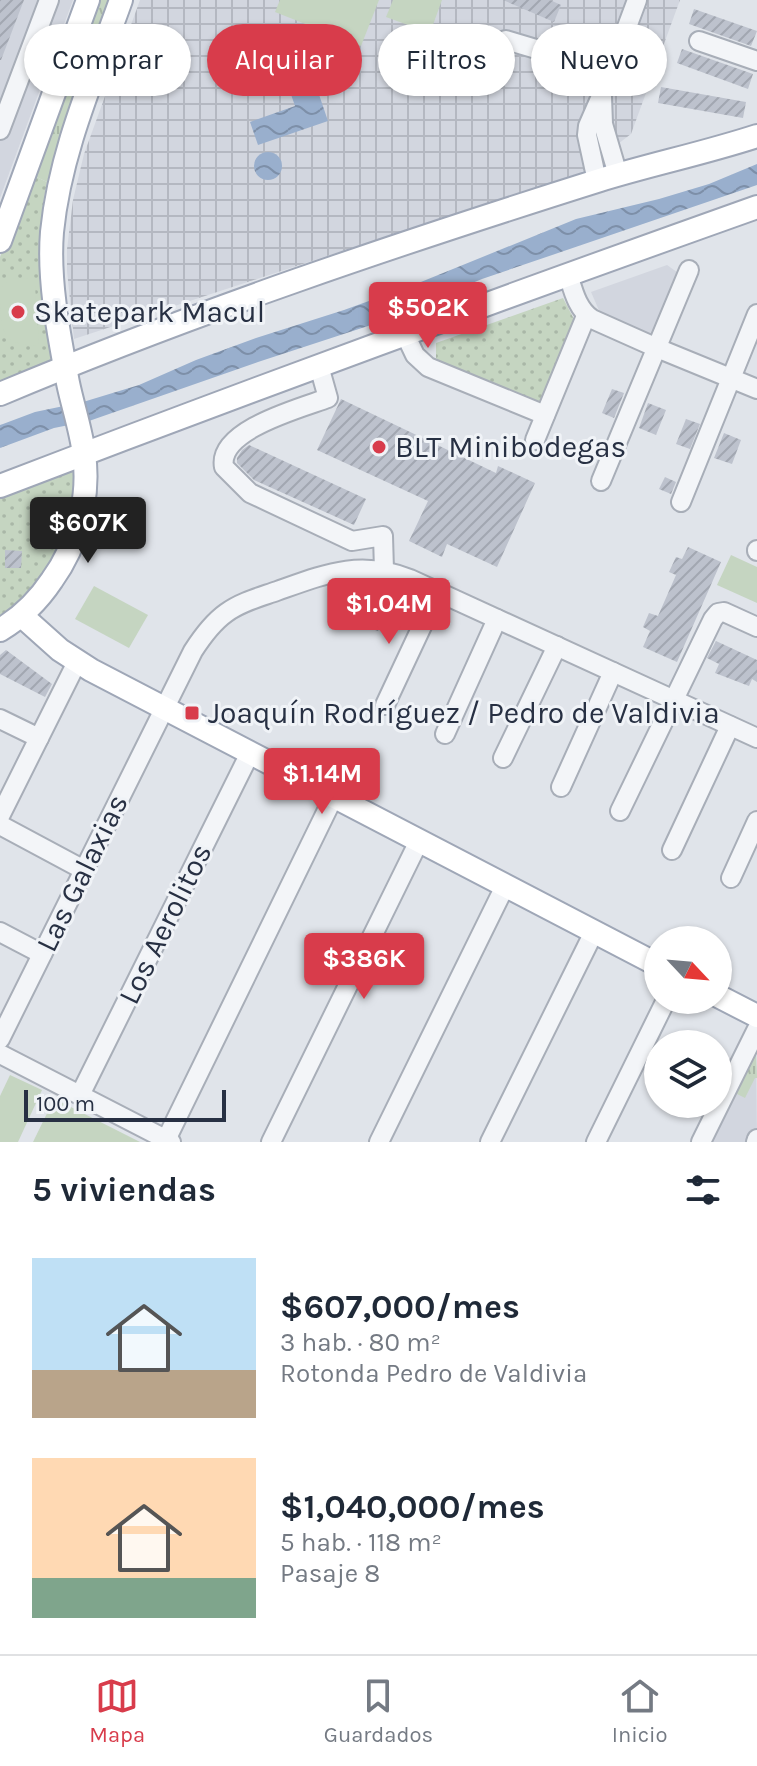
<!DOCTYPE html>
<html lang="es">
<meta charset="utf-8">
<style>
body{margin:0;font-family:Karla,sans-serif;background:#f6f6f7;color:#1f2937;height:100vh;display:flex;flex-direction:column;font-size:30px;white-space:nowrap}
*{box-sizing:border-box;margin:0}
p{font-size:26px;color:#747a83}
.icon{flex:none;width:44px;height:44px;fill:none;stroke:currentColor;stroke-width:2;stroke-linecap:round;stroke-linejoin:round}
.map{position:relative;height:1142px;overflow:hidden}
.drawer{display:flex;flex-direction:column;background:#fff;flex:1}
.drawer>*{flex:none}
.top-card{position:absolute;left:24px;top:24px;width:710px;height:72px;display:flex;gap:16px}
.needle{width:52px;rotate:116deg}
.fabs{position:absolute;left:644px;top:926px;display:grid;gap:16px}
.fabs a{display:grid;place-items:center;width:88px;height:88px;border-radius:50%;background:#fff;box-shadow:0 2px 6px #0004;font-size:40px}
.scale{position:absolute;left:24px;bottom:20px;width:202px;box-sizing:border-box;padding-left:8px;border:4px solid #273043;border-top:0;font-size:22px;line-height:28px;white-space:nowrap;color:#273043;-webkit-text-stroke:6px #f0f3f7;paint-order:stroke}
.price{position:absolute;translate:-50% -68px;padding:0 18px;border-radius:8px;background:#d83c4b;color:#fff;font-size:26px;line-height:52px;filter:drop-shadow(0 2px 4px #0008)}
.price::after{content:'';position:absolute;left:50%;top:48px;width:24px;height:18px;margin-left:-12px;background:inherit;clip-path:polygon(0 0,100% 0,50% 100%)}
.price.selected{background:#222;color:#fff}
ul{padding:0;list-style:none}
li{display:flex;align-items:center;gap:24px;height:200px;padding:0 32px}
li span{display:grid;place-items:center;flex:none;width:224px;height:160px;border-radius:0px;color:#555}
li>.icon{margin-inline-start:auto}
span .icon{width:96px;height:96px;fill:#fffc;stroke-width:1}
li b{font-size:34px}
h2{display:flex;justify-content:space-between;align-items:center;height:96px;padding:0 32px;font-size:34px}
.pill{padding:0 28px;border-radius:36px;background:#fff;box-shadow:0 2px 6px #0004;font-size:28px;line-height:72px}
.pill.selected{background:#d83c4b;color:#fff}
.dock{display:flex;justify-content:space-around;align-items:center;height:112px;border-top:2px solid #e0e1e3;background:#fff;font-size:22px;color:#747a83}
.dock a{display:grid;justify-items:center;gap:4px}
.dock .selected{color:#d83c4b}
.map>svg:first-child{display:block}
.built{fill:#d2d6df}
.industrial{fill:url(#industrial-grid)}
.grass{fill:url(#grass-tufts)}
.park{fill:url(#park-dots)}
.garden{fill:#c5d5c1}
.water{fill:url(#water-waves)}
.building{fill:url(#building-hatch)}
.lines{fill:none;stroke-linecap:round;stroke-linejoin:round}
.minor-casing{stroke:#a8aeb8;stroke-width:22}
.major-casing{stroke:#9fa7b7;stroke-width:26}
.minor{stroke:#f3f5f8;stroke-width:18}
.major{stroke:#fff;stroke-width:22}
.poi-dot{fill:#d83c4b;stroke:#f0f3f7;stroke-width:3}
.labels{text-anchor:middle;dominant-baseline:central;stroke-width:6;stroke-linejoin:round;paint-order:stroke}
.poi-label{font-size:30px;fill:#273043;stroke:#f0f3f7;text-anchor:start}
.street-label{font-size:30px;fill:#273043;stroke:#f0f3f7}
</style>
<div class="map">
<svg width="757" height="1142" viewBox="0 0 757 1142">
<defs>
<pattern id="industrial-grid" width="8" height="8" patternUnits="userSpaceOnUse" patternTransform="scale(2)"><rect width="8" height="8" fill="#d2d6df"/><path d="M0 4h8M4 0v8" fill="none" stroke="#b4b8c1"/></pattern>
<pattern id="grass-tufts" width="24" height="20" patternUnits="userSpaceOnUse" patternTransform="scale(2)"><rect width="24" height="20" fill="#c5d5c1"/><path d="M3 7l-1-3M5 7V3M7 7l1-3M15 17l-1-3M17 17v-4M19 17l1-3" fill="none" stroke="#a9b7a7"/></pattern>
<pattern id="park-dots" width="8" height="8" patternUnits="userSpaceOnUse" patternTransform="scale(2)"><rect width="8" height="8" fill="#c5d5c1"/><path d="M2 2h.1M6 6h.1" fill="none" stroke="#a9b7a7" stroke-width="1.8" stroke-linecap="round"/></pattern>
<pattern id="water-waves" width="16" height="10" patternUnits="userSpaceOnUse" patternTransform="scale(2)"><rect width="16" height="10" fill="#99afcd"/><path d="M0 5q4-4 8 0t8 0" fill="none" stroke="#7d8fa8"/></pattern>
<pattern id="building-hatch" width="6" height="6" patternUnits="userSpaceOnUse" patternTransform="scale(2)"><rect width="6" height="6" fill="#bdc2cd"/><path d="M-1 1l2-2M0 6l6-6M5 7l2-2" fill="none" stroke="#a2a7b1"/></pattern>
</defs>
<rect width="100%" height="100%" fill="#e0e4ea"/>
<!-- built -->
<g class="built">
<polygon points="0,0 73,0 0,198"/>
<polygon points="667,265 681,275 654,336 601,315 591,292"/>
<polygon points="756,1052 757,1142 711,1142"/>
</g>
<!-- industrial -->
<polygon class="industrial" points="140,0 680,0 631,134 580,173 74,339 67,271 67,249 73,200 84,154"/>
<!-- grass -->
<g class="grass">
<polygon points="94,0 111,0 62,134 47,182 30,174"/>
<polygon points="756,1052 757,1078 755,1078 745,1098 735,1093"/>
</g>
<!-- park -->
<g class="park">
<path d="M30 174 47 182C34 243 44 302 53 363L0 385V257Z"/>
<polygon points="563,298 576,323 541,408 445,369 436,358 436,343"/>
<polygon points="79,462 70,527 56,556 34,590 0,621 0,493"/>
</g>
<!-- garden -->
<g class="garden">
<polygon points="280,0 379,0 361,46 275,12"/>
<polygon points="393,0 442,0 430,33 386,17"/>
<path d="M17 278 28 279 35 286 39 345C0 347 0 329 0 291 3 283 9 280 17 278Z"/>
<polygon points="731,555 757,567 757,603 717,585"/>
<polygon points="94,586 148,615 129,648 75,619"/>
<polygon points="10,1075 42,1090 18,1142 0,1142 0,1096"/>
<polygon points="54,1099 55,1099 140,1142 33,1142"/>
</g>
<!-- water -->
<g class="water">
<polygon points="312,74 328,121 258,145 250,122 295,106 287,83"/>
<circle cx="268" cy="166" r="14"/>
<polygon points="757,164 757,185 482,279 368,326 258,362 89,421 54,428 0,448 0,425 3,424 35,412 83,402 139,385 196,360 256,338 344,310 416,284 576,219 659,199 709,184"/>
</g>
<!-- building -->
<g class="building">
<polygon points="0,0 24,0 1,60 0,60"/>
<polygon points="503,0 550,0 561,5 554,22"/>
<polygon points="694,9 757,31 751,46 689,24"/>
<polygon points="682,49 753,74 748,89 677,63"/>
<polygon points="661,87 746,102 743,118 658,103"/>
<polygon points="612,389 624,393 614,418 602,413"/>
<polygon points="341,399 496,473 498,466 535,483 497,567 447,544 442,557 409,541 428,501 317,450"/>
<polygon points="648,403 666,410 656,435 639,428"/>
<polygon points="686,419 700,424 690,449 676,444"/>
<polygon points="724,433 741,440 732,464 714,458"/>
<polygon points="249,445 366,499 354,525 254,480 237,463 237,458 242,450"/>
<polygon points="665,477 676,482 671,494 659,489"/>
<polygon points="688,547 721,562 677,662 643,647 650,631 643,627 649,613 658,616 676,575 669,572 676,557 682,559"/>
<polygon points="5,550 22,551 21,568 5,568"/>
<polygon points="374,584 391,588 378,631 362,626 361,629 336,621 341,606 366,614"/>
<polygon points="716,641 757,660 757,682 752,679 749,686 715,673 719,664 707,658"/>
<polygon points="6,650 52,684 45,697 0,674 0,655"/>
</g>
<g class="lines">
<!-- minor casing -->
<g class="minor-casing">
<g id="minor">
<polyline points="699,41 757,61"/>
<polyline points="457,72 477,50 506,40 610,71"/>
<polyline points="602,97 603,124 618,175"/>
<polyline points="0,130 49,0"/>
<polyline points="597,181 587,135 588,126 602,94 637,0"/>
<path d="M568 274C573 290 577 309 592 319L657 348 757 389"/>
<polyline points="405,334 415,355 428,367 545,415"/>
<path d="M319 366 328 398C301 408 217 430 224 467L250 493 352 541 383 536 384 570"/>
<polyline points="535,440 586,316"/>
<polyline points="601,481 689,270"/>
<polyline points="681,502 757,314"/>
<polyline points="757,551 757,550"/>
<polyline points="385,705 438,592"/>
<polyline points="0,719 39,738"/>
<polyline points="445,734 497,619"/>
<polyline points="503,758 557,646"/>
<polyline points="561,787 613,672"/>
<polyline points="620,811 713,619 718,613 724,612 757,627"/>
<polyline points="0,816 77,662"/>
<polyline points="0,825 84,870"/>
<polyline points="672,850 730,726"/>
<polyline points="731,878 757,821"/>
<polyline points="0,932 42,954"/>
<path d="M0 1039 193 651C202 637 212 623 226 613 241 602 260 597 277 591 325 574 360 559 410 579L757 738"/>
<polyline points="0,1054 171,1142"/>
<polyline points="80,1095 250,753"/>
<polyline points="165,1142 334,796"/>
<polyline points="271,1142 419,841"/>
<polyline points="379,1142 505,886"/>
<polyline points="490,1142 594,932"/>
<polyline points="596,1142 666,1000"/>
<polyline points="701,1142 757,1029"/>
<polyline points="756,1142 757,1139"/>
</g>
</g>
<!-- major casing -->
<g class="major-casing">
<g id="major">
<polyline points="0,241 88,0"/>
<path d="M0 394C195 312 397 244 600 180 652 164 705 153 757 136"/>
<path d="M0 486C251 390 504 297 757 207"/>
<polyline points="22,616 60,650 91,670 658,965"/>
<path d="M0 630C22 617 38 601 52 580 78 544 90 497 84 454 81 430 73 407 68 383 59 335 48 281 52 232 60 151 94 76 121 0"/>
<polyline points="718,996 757,1016"/>
</g>
</g>
<!-- minor -->
<use href="#minor" class="minor"/>
<!-- major -->
<use href="#major" class="major"/>
</g>
<!-- markers -->
<g class="poi-dot">
<circle cx="18" cy="312" r="8"/>
<circle cx="379" cy="447" r="8"/>
<rect x="184" y="705" width="16" height="16" rx="4"/>
</g>
<g class="labels">
<!-- poi labels -->
<g class="poi-label">
<text x="34" y="312">Skatepark Macul</text>
<text x="395" y="447">BLT Minibodegas</text>
<text x="208" y="713">Joaquín Rodríguez / Pedro de Valdivia</text>
</g>
<!-- street labels -->
<g class="street-label">
<text transform="translate(82 873) rotate(-64)">Las Galaxias</text>
<text transform="translate(165 924) rotate(-64)">Los Aerolitos</text>
</g>
</g>
</svg>
<div class="fabs">
<a><svg class="needle" viewBox="-14 -14 28 28"><path d="M0-13l5 13h-10z" fill="#e53935"/><path d="M0 13l5-13h-10z" fill="#747a83"/></svg></a>
<a><svg class="icon" aria-label="layers" viewBox="0 0 24 24"><path d="M12 4l9 5-9 5-9-5zM3 14l9 5 9-5"/></svg></a>
</div>
<div class="scale">100 m</div>
<b class="price" style="left:428px;top:350px">$502K</b>
<b class="price selected" style="left:88px;top:565px">$607K</b>
<b class="price" style="left:389px;top:646px">$1.04M</b>
<b class="price" style="left:322px;top:816px">$1.14M</b>
<b class="price" style="left:364px;top:1001px">$386K</b>
<div class="top-card">
<a class="pill">Comprar</a>
<a class="pill selected">Alquilar</a>
<a class="pill">Filtros</a>
<a class="pill">Nuevo</a>
</div>
</div>
<section class="drawer">
<h2>5 viviendas<svg class="icon" aria-label="filters" viewBox="0 0 24 24"><path d="M4 7h16M4 17h16"/><circle cx="9" cy="7" r="2"/><circle cx="15" cy="17" r="2"/></svg></h2>
<ul>
<li><span style="background:linear-gradient(#bfe0f5 70%,#b9a48a 0)"><svg class="icon" aria-label="home" viewBox="0 0 24 24"><path d="M3 11l9-7 9 7M6 9v11h12V9"/></svg></span><div><b>$607,000/mes</b><p>3 hab. · 80 m²</p><p>Rotonda Pedro de Valdivia</p></div></li>
<li><span style="background:linear-gradient(#ffd9b3 75%,#7fa58c 0)"><svg class="icon" aria-label="home" viewBox="0 0 24 24"><path d="M3 11l9-7 9 7M6 9v11h12V9"/></svg></span><div><b>$1,040,000/mes</b><p>5 hab. · 118 m²</p><p>Pasaje 8</p></div></li>
</ul>
</section>
<nav class="dock">
<a class="selected"><svg class="icon" aria-label="map" viewBox="0 0 24 24"><path d="M3 6l6-2 6 2 6-2v14l-6 2-6-2-6 2zM9 4v14M15 6v14"/></svg>Mapa</a>
<a><svg class="icon" aria-label="saved" viewBox="0 0 24 24"><path d="M7 4h10v16l-5-4-5 4z"/></svg>Guardados</a>
<a><svg class="icon" aria-label="home" viewBox="0 0 24 24"><path d="M3 11l9-7 9 7M6 9v11h12V9"/></svg>Inicio</a>
</nav>
